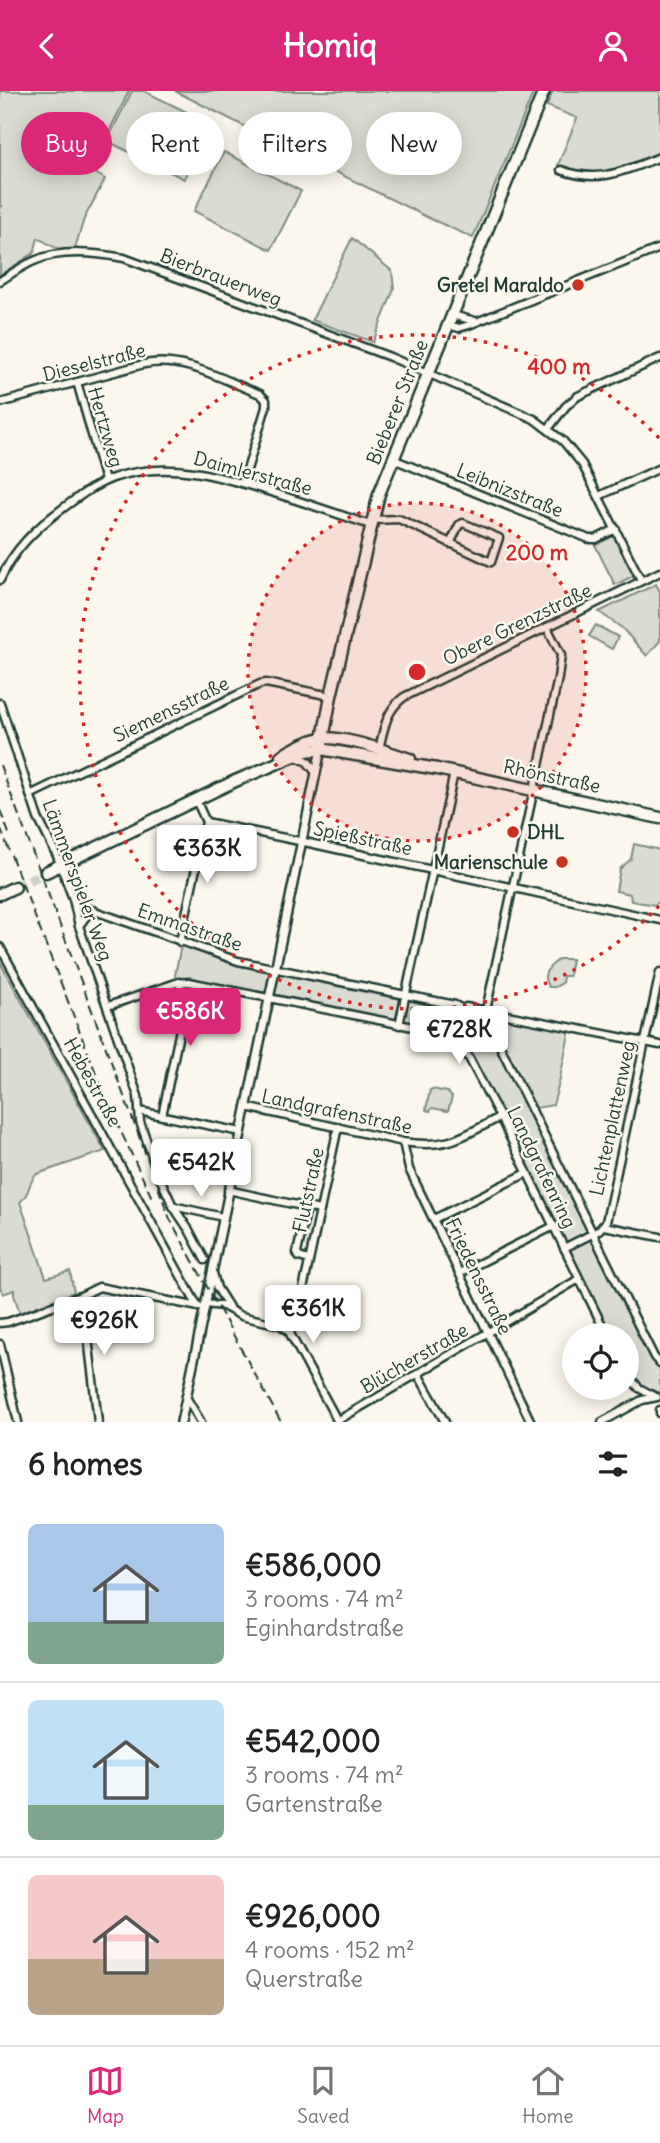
<!DOCTYPE html>
<meta charset="utf-8">
<style>
body{margin:0;font-family:Delius,sans-serif;background:#f6f6f6;color:#222;height:100vh;display:flex;flex-direction:column;font-size:26px;white-space:nowrap}
*{box-sizing:border-box;margin:0}
p{font-size:23px;color:#767676}
.icon{flex:none;width:38px;height:38px;fill:none;stroke:currentColor;stroke-width:2;stroke-linecap:round;stroke-linejoin:round}
.map{position:relative;height:1331px;overflow:hidden}
.side{display:flex;flex-direction:column;background:#fff;flex:1}
.side>*{flex:none}
.banner{position:absolute;left:21px;top:21px;width:620px;height:63px;display:flex;gap:14px}
.tools{position:absolute;left:562px;top:1232px;display:grid;gap:14px}
.tools a{display:grid;place-items:center;width:77px;height:77px;border-radius:50%;background:#fff;box-shadow:0 4px 18px #0003;font-size:35px}
.price{position:absolute;translate:-50% -60px;padding:0 16px;border-radius:7px;background:#fff;color:#222;font-size:23px;line-height:46px;filter:drop-shadow(0 2px 4px #0008)}
.price::after{content:'';position:absolute;left:50%;top:42px;width:21px;height:16px;margin-left:-10px;background:inherit;clip-path:polygon(0 0,100% 0,50% 100%)}
.price.active{background:#db2777;color:#fff}
ul{padding:0;list-style:none}
li{display:flex;align-items:center;gap:21px;height:175px;padding:0 28px}
li+li{border-top:2px solid #e0e0e0}
li span{display:grid;place-items:center;flex:none;width:196px;height:140px;border-radius:10px;color:#555}
li>.icon{margin-inline-start:auto}
span .icon{width:84px;height:84px;fill:#fffc;stroke-width:1}
li b{font-size:30px}
h2{display:flex;justify-content:space-between;align-items:center;height:84px;padding:0 28px;font-size:30px}
.chip{padding:0 24px;border-radius:32px;background:#fff;box-shadow:0 4px 18px #0003;font-size:24px;line-height:63px}
.chip.active{background:#db2777;color:#fff}
header{display:flex;justify-content:space-between;align-items:center;height:91px;padding:0 28px;background:#db2777;color:#fff;font-size:32px;font-weight:800}
.tabs{display:flex;justify-content:space-around;align-items:center;height:98px;border-top:2px solid #e0e0e0;background:#fff;font-size:19px;color:#767676}
.tabs a{display:grid;justify-items:center;gap:4px}
.tabs .active{color:#db2777}
.map>svg:first-child{display:block}
.green{fill:#dbdcd1;stroke:#7d8c82;stroke-width:2}
.lines{fill:none;stroke-linecap:round;stroke-linejoin:round}
.primary-tunnel{stroke:#cfd2c7;stroke-width:10;stroke-dasharray:10 5;stroke-linecap:butt}
.minor-casing{stroke:#1f3d34;stroke-width:11}
.tertiary-casing{stroke:#1f3d34;stroke-width:12}
.primary-casing{stroke:#1f3d34;stroke-width:15}
.minor{stroke:#fbf7ec;stroke-width:6}
.tertiary{stroke:#fbf7ec;stroke-width:7}
.primary{stroke:#fbf7ec;stroke-width:10}
.rail{stroke:#1f3d34;stroke-width:2;stroke-dasharray:10 5;stroke-linecap:butt}
.ring{fill:none;stroke:#d62828;stroke-width:3.5;stroke-dasharray:3.5 7}
.poi-dot{fill:#c8321e;stroke:#fbf7ec;stroke-width:2.5}
.labels{text-anchor:middle;dominant-baseline:central;stroke-width:5;stroke-linejoin:round;paint-order:stroke}
.street-label{font-size:19px;fill:#1f3d34;stroke:#fbf7ec}
.poi-label{font-size:19px;font-weight:bold;fill:#1f3d34;stroke:#fbf7ec;text-anchor:end}
.centre{fill:#d62828;stroke:#fbf7ec;stroke-width:3.5}
.ring-label{font-size:21px;text-anchor:middle;font-weight:bold;fill:#d62828;stroke:#fbf7ec;stroke-width:5;stroke-linejoin:round;paint-order:stroke}
</style>
<header><svg class="icon" aria-label="back" viewBox="0 0 24 24"><path d="M15 5l-7 7 7 7"/></svg>Homiq<svg class="icon" aria-label="person" viewBox="0 0 24 24"><circle cx="12" cy="8" r="4"/><path d="M4 21q1-7 8-7t8 7"/></svg></header>
<div class="map">
<svg width="660" height="1331" viewBox="0 0 660 1331">
<rect width="100%" height="100%" fill="#fbf7ec"/>
<filter id="ink" filterUnits="userSpaceOnUse"><feTurbulence type="fractalNoise" baseFrequency=".0143" numOctaves="2"/><feDisplacementMap in="SourceGraphic" scale="14" xChannelSelector="R" yChannelSelector="G"/><feConvolveMatrix kernelMatrix="1 2 1 2 8 2 1 2 1" color-interpolation-filters="sRGB"/></filter>
<g filter="url(#ink)">
<!-- green -->
<g class="green">
<polygon points="0,0 129,0 98,63 91,70 92,80 105,88 84,128 75,157 71,159 56,157 38,147 34,162 0,184 0,117 2,115 0,114"/>
<polygon points="132,0 144,0 211,33 184,88 107,50"/>
<polygon points="175,0 534,0 473,147 431,128 314,70 312,74 255,45 256,41"/>
<path d="M553 0H660V62C621 77 599 91 558 74L577 27 547 15Z"/>
<polygon points="224,61 301,100 271,159 194,120"/>
<polygon points="352,147 392,180 394,198 373,251 312,229"/>
<polygon points="615,444 635,484 615,494 595,454"/>
<polygon points="656,493 660,501 660,550 647,565 622,537 599,521"/>
<polygon points="596,534 618,546 612,558 589,545"/>
<polygon points="634,753 660,759 660,810 655,814 631,810 630,803 616,800 620,778 631,768"/>
<path d="M181 854C268 884 359 899 449 918 473 925 482 932 496 953L653 1268 660 1277V1304C624 1294 627 1275 626 1244H610L463 949 457 942 190 887 176 888 175 884Z"/>
<path d="M559 868H572L569 885H563L562 892 555 896H549C539 884 549 876 559 868Z"/>
<path d="M0 871 105 1060 37 1083C27 1091 31 1103 20 1111L46 1187 70 1180 74 1201 20 1222 14 1204V1199L3 1203 2 1198H0Z"/>
<polygon points="488,923 570,938 559,992 553,1014 536,1017 503,954 486,930"/>
<polygon points="432,998 447,1001 452,1006 448,1020 432,1017 430,1020 426,1019 430,999"/>
</g>
<g class="lines">
<!-- primary-tunnel -->
<polyline class="primary-tunnel" points="15,796 46,781"/>
<!-- minor casing -->
<g class="minor-casing">
<g id="minor">
<path d="M561 79C599 93 624 80 660 66"/>
<path d="M0 190C11 183 22 175 34 170 61 158 96 162 124 167L390 266 534 328 563 350 582 373 641 489"/>
<polyline points="452,224 475,230"/>
<polyline points="448,234 459,237 469,234 660,157"/>
<polyline points="77,291 105,390"/>
<path d="M0 312 144 273C184 265 223 289 260 303L266 309V316L243 392"/>
<polyline points="548,338 566,315 578,305 660,267"/>
<polyline points="393,368 589,448 596,448 616,438"/>
<polyline points="599,405 660,377"/>
<polyline points="372,429 399,428 491,471 499,447 463,432 459,434 450,453"/>
<path d="M0 489C14 458 36 437 62 418 78 406 94 394 113 387 167 368 221 385 274 402 306 412 338 423 370 434"/>
<polyline points="0,612 38,727 57,765 73,808 79,835 138,1005 140,1031 159,1085 173,1115 189,1139 205,1169"/>
<path d="M379 658C384 638 386 619 404 606L660 481"/>
<polyline points="30,704 260,593 266,592 331,605"/>
<polyline points="196,709 206,731"/>
<polyline points="206,731 309,752 660,829"/>
<polyline points="73,808 89,818 238,870 455,914 481,928 498,951 654,1266 660,1273"/>
<polyline points="79,835 87,824 96,821"/>
<polyline points="180,851 206,731"/>
<polyline points="0,856 198,1216"/>
<polyline points="108,915 176,892 189,891 453,944 458,946 500,1026 607,1244"/>
<polyline points="466,916 660,954"/>
<polyline points="399,934 454,682"/>
<path d="M458 946C466 939 483 928 486 919L558 587 561 564 547 536"/>
<path d="M246 1016 403 1051C449 1058 461 1046 500 1026"/>
<polyline points="139,1020 241,1041"/>
<polyline points="162,1025 185,914 179,891"/>
<polyline points="403,1051 409,1078 531,1331"/>
<polyline points="228,1099 320,1119"/>
<polyline points="173,1115 223,1126"/>
<polyline points="307,1116 297,1162 299,1166 309,1169"/>
<polyline points="434,1128 527,1082"/>
<polyline points="604,1135 660,1146"/>
<polyline points="564,1157 598,1140 606,1131 660,881"/>
<polyline points="213,1182 217,1197 229,1216"/>
<polyline points="460,1182 554,1135"/>
<polyline points="83,1204 98,1331"/>
<polyline points="205,1213 223,1215 241,1225 280,1234 288,1239 338,1331"/>
<polyline points="0,1232 8,1231 83,1204 99,1196 199,1216"/>
<polyline points="290,1241 296,1231 338,1036"/>
<polyline points="0,1253 18,1331"/>
<polyline points="626,1282 639,1297 654,1305"/>
<polyline points="418,1283 445,1331"/>
<polyline points="186,1306 201,1331"/>
<polyline points="660,1319 660,1322"/>
<polyline points="337,1330 579,1188"/>
<polyline points="602,1331 642,1309 657,1306"/>
</g>
</g>
<!-- tertiary casing -->
<g class="tertiary-casing">
<g id="tertiary">
<polyline points="295,665 307,670 316,681"/>
<polyline points="181,1331 321,658"/>
</g>
</g>
<!-- primary casing -->
<g class="primary-casing">
<g id="primary">
<polyline points="321,658 331,605 379,403 544,0"/>
<path d="M281 665C292 659 304 651 317 648 340 643 387 661 410 668"/>
<polyline points="46,781 233,691 306,660 321,658 437,678 660,727"/>
<polyline points="0,803 15,796"/>
</g>
</g>
<!-- minor -->
<use href="#minor" class="minor"/>
<!-- tertiary -->
<use href="#tertiary" class="tertiary"/>
<!-- primary -->
<use href="#primary" class="primary"/>
<!-- rail -->
<g class="rail">
<polyline points="0,674 170,1128 281,1331"/>
<polyline points="0,719 10,745"/>
<polyline points="0,736 108,1013 153,1109"/>
</g>
</g>
</g>
<!-- distance rings -->
<circle cx="417" cy="581" r="169" fill="#d62828" fill-opacity=".12"/>
<g class="ring">
<circle cx="417" cy="581" r="169"/>
<path d="M659 815A337 337 0 1 1 659 347"/>
</g>
<!-- markers -->
<g class="poi-dot">
<circle cx="578" cy="194" r="7"/>
<circle cx="513" cy="741" r="7"/>
<circle cx="562" cy="771" r="7"/>
</g>
<g class="labels">
<!-- street labels -->
<g class="street-label">
<text transform="translate(221 186) rotate(21)">Bierbrauerweg</text>
<text transform="translate(94 271) rotate(-14)">Dieselstraße</text>
<text transform="translate(397 311) rotate(-68)">Bieberer Straße</text>
<text transform="translate(106 336) rotate(74)">Hertzweg</text>
<text transform="translate(253 382) rotate(15)">Daimlerstraße</text>
<text transform="translate(510 399) rotate(22)">Leibnizstraße</text>
<text transform="translate(517 533) rotate(-26)">Obere Grenzstraße</text>
<text transform="translate(171 618) rotate(-26)">Siemensstraße</text>
<text transform="translate(552 685) rotate(12)">Rhönstraße</text>
<text transform="translate(363 747) rotate(12)">Spießstraße</text>
<text transform="translate(78 789) rotate(70)">Lämmerspieler Weg</text>
<text transform="translate(190 836) rotate(19)">Emmastraße</text>
<text transform="translate(93 991) rotate(61)">Hebestraße</text>
<text transform="translate(337 1020) rotate(12)">Landgrafenstraße</text>
<text transform="translate(612 1027) rotate(-78)">Lichtenplattenweg</text>
<text transform="translate(542 1076) rotate(64)">Landgrafenring</text>
<text transform="translate(308 1099) rotate(-78)">Flutstraße</text>
<text transform="translate(479 1185) rotate(64)">Friedensstraße</text>
<text transform="translate(414 1267) rotate(-30)">Blücherstraße</text>
</g>
<!-- poi labels -->
<g class="poi-label">
<text x="564" y="194">Gretel Maraldo</text>
<text x="527" y="741" text-anchor="start">DHL</text>
<text x="548" y="771">Marienschule</text>
</g>
</g>
<circle cx="417" cy="581" r="10" class="centre"/>
<g class="ring-label">
<text x="559" y="283">400 m</text>
<text x="537" y="469">200 m</text>
</g>
</svg>
<div class="tools">
<a><svg class="icon" aria-label="locate" viewBox="0 0 24 24"><circle cx="12" cy="12" r="6"/><path d="M12 2v4M12 18v4M2 12h4M18 12h4"/></svg></a>
</div>
<b class="price" style="left:207px;top:794px">€363K</b>
<b class="price active" style="left:190px;top:957px">€586K</b>
<b class="price" style="left:459px;top:975px">€728K</b>
<b class="price" style="left:201px;top:1108px">€542K</b>
<b class="price" style="left:313px;top:1254px">€361K</b>
<b class="price" style="left:104px;top:1266px">€926K</b>
<div class="banner">
<a class="chip active">Buy</a>
<a class="chip">Rent</a>
<a class="chip">Filters</a>
<a class="chip">New</a>
</div>
</div>
<section class="side">
<h2>6 homes<svg class="icon" aria-label="filters" viewBox="0 0 24 24"><path d="M4 7h16M4 17h16"/><circle cx="9" cy="7" r="2"/><circle cx="15" cy="17" r="2"/></svg></h2>
<ul>
<li><span style="background:linear-gradient(#a9c7e8 70%,#7fa58c 0)"><svg class="icon" aria-label="home" viewBox="0 0 24 24"><path d="M3 11l9-7 9 7M6 9v11h12V9"/></svg></span><div><b>€586,000</b><p>3 rooms · 74 m²</p><p>Eginhardstraße</p></div></li>
<li><span style="background:linear-gradient(#bfe0f5 75%,#7fa58c 0)"><svg class="icon" aria-label="home" viewBox="0 0 24 24"><path d="M3 11l9-7 9 7M6 9v11h12V9"/></svg></span><div><b>€542,000</b><p>3 rooms · 74 m²</p><p>Gartenstraße</p></div></li>
<li><span style="background:linear-gradient(#f6c9c9 60%,#b9a48a 0)"><svg class="icon" aria-label="home" viewBox="0 0 24 24"><path d="M3 11l9-7 9 7M6 9v11h12V9"/></svg></span><div><b>€926,000</b><p>4 rooms · 152 m²</p><p>Querstraße</p></div></li>
</ul>
</section>
<nav class="tabs">
<a class="active"><svg class="icon" aria-label="map" viewBox="0 0 24 24"><path d="M3 6l6-2 6 2 6-2v14l-6 2-6-2-6 2zM9 4v14M15 6v14"/></svg>Map</a>
<a><svg class="icon" aria-label="saved" viewBox="0 0 24 24"><path d="M7 4h10v16l-5-4-5 4z"/></svg>Saved</a>
<a><svg class="icon" aria-label="home" viewBox="0 0 24 24"><path d="M3 11l9-7 9 7M6 9v11h12V9"/></svg>Home</a>
</nav>
